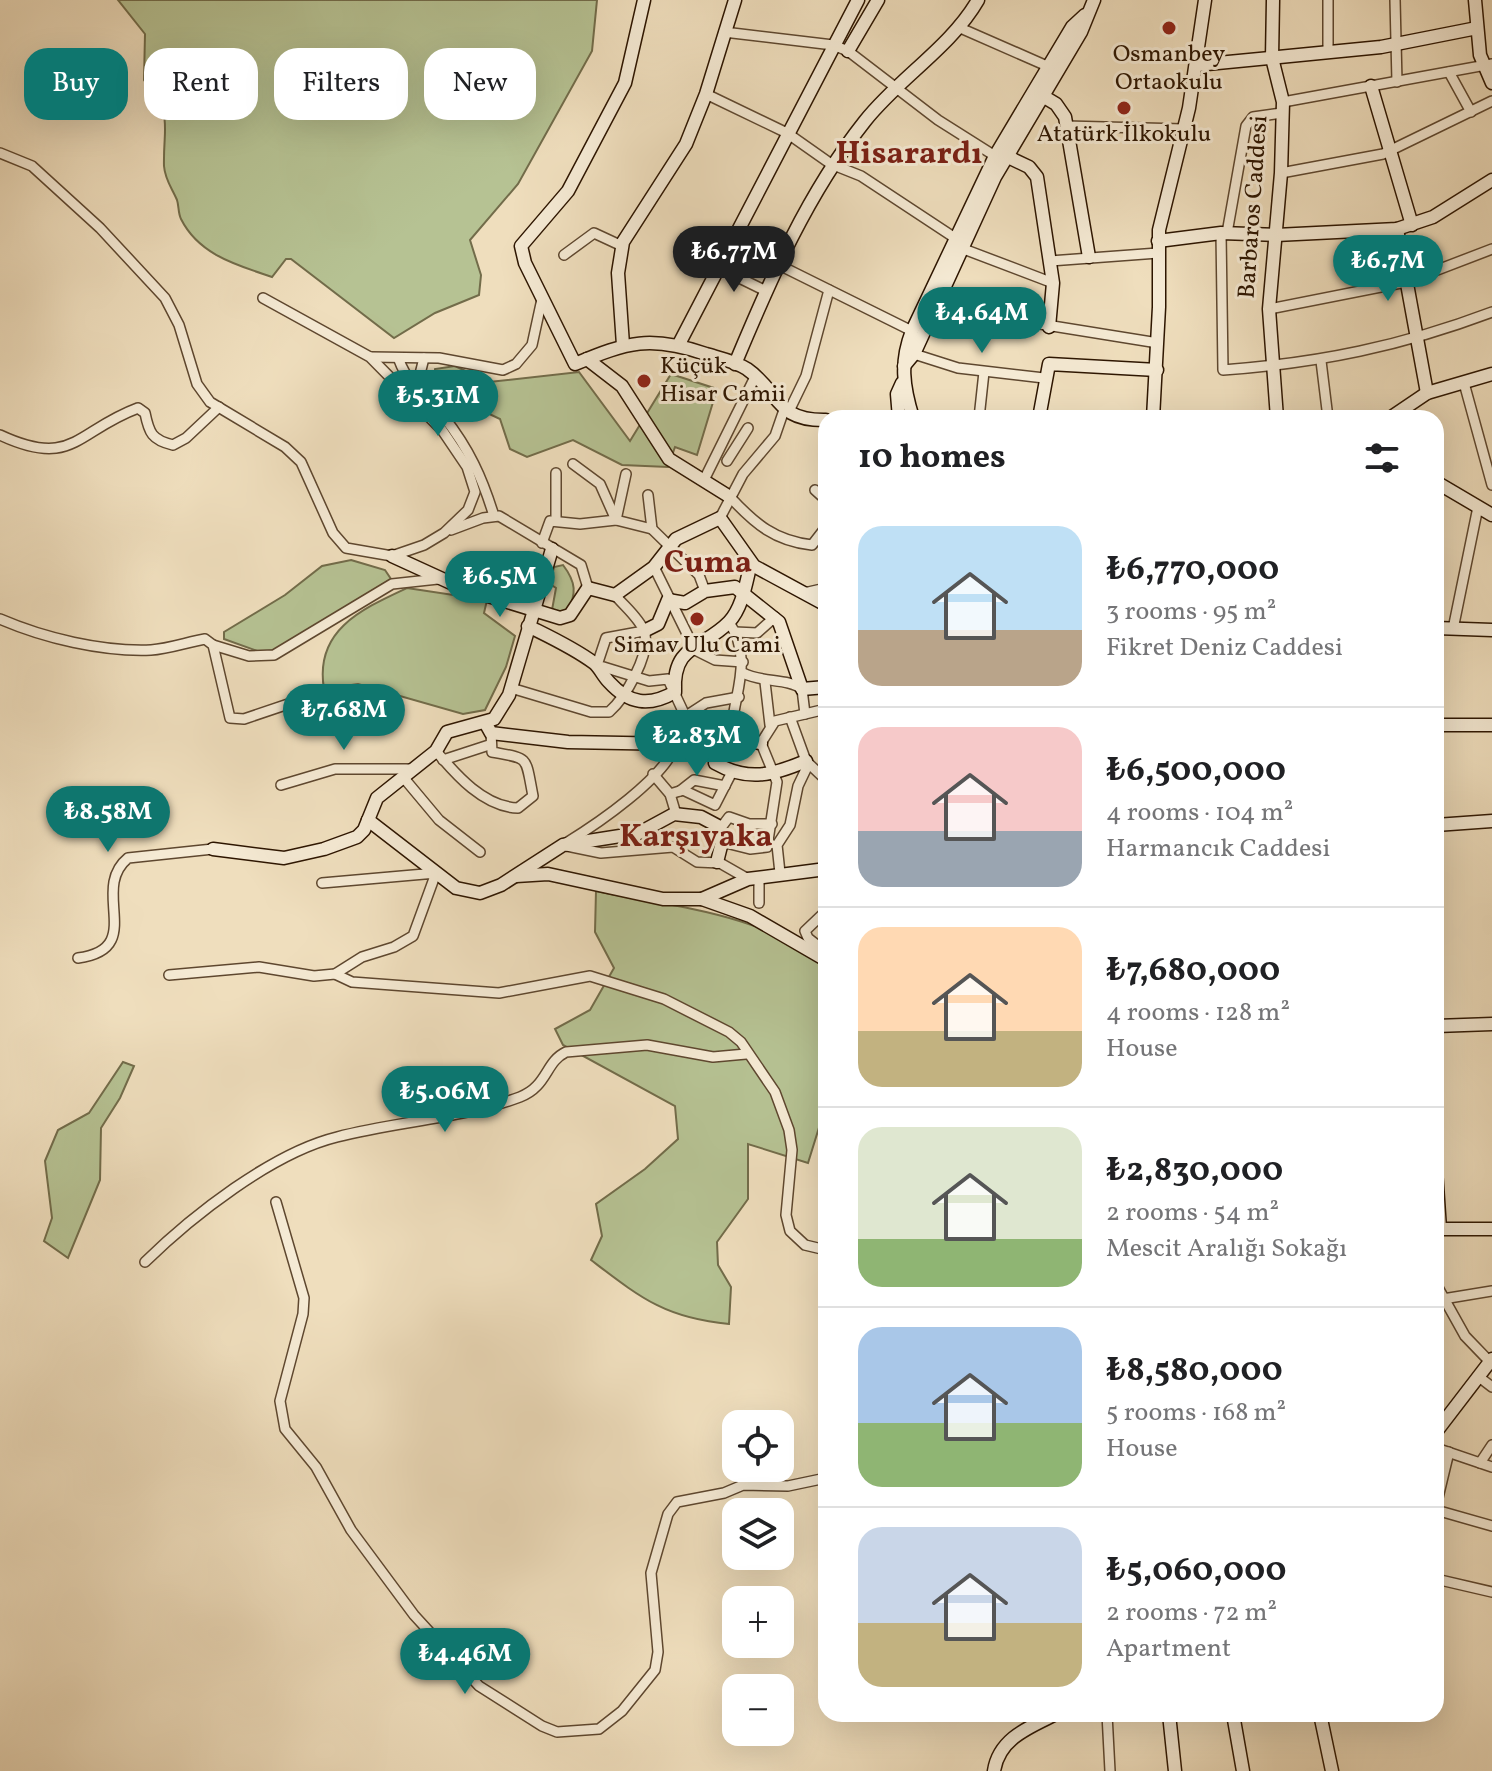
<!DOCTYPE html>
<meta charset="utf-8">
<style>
body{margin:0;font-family:Vollkorn,serif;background:#f2f2f2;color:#202124;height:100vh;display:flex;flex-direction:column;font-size:30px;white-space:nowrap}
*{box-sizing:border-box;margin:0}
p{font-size:26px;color:#757577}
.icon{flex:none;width:44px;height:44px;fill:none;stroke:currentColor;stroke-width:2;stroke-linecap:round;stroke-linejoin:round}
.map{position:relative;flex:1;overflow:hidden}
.side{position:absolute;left:818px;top:410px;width:626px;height:1312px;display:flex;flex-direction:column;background:#fff;border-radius:24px;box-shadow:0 8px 32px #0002}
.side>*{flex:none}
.banner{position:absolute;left:24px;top:48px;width:674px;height:72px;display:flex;gap:16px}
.tools{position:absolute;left:722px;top:1410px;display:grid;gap:16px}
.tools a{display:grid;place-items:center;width:72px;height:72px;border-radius:16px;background:#fff;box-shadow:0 8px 32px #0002;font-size:40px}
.price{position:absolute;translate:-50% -68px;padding:0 18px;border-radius:28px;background:#0f766e;color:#fff;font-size:26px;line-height:52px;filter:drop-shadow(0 2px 4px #0008)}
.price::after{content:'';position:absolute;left:50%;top:48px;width:24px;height:18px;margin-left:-12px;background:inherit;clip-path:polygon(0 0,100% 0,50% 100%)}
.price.selected{background:#222;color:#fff}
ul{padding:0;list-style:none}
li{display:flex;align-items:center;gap:24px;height:200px;padding:0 40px}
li+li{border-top:2px solid #e0e0e0}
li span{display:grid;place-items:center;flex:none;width:224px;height:160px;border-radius:24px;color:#555}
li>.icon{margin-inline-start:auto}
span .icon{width:96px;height:96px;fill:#fffc;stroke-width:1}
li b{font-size:34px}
h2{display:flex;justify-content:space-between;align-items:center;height:96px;padding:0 40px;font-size:34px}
.pill{padding:0 28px;border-radius:24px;background:#fff;box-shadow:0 8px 32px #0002;font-size:28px;line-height:72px}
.pill.selected{background:#0f766e;color:#fff}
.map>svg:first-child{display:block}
.green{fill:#b6c293;stroke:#726c4a;stroke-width:2}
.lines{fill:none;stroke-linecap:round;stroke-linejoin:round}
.street-casing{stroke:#5e472f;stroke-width:12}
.secondary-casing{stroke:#2d1500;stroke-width:15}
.street{stroke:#f5ead4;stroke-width:9}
.secondary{stroke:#f5ead4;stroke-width:12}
.poi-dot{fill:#8f2418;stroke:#f5ead4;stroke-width:3}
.labels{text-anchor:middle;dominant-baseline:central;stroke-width:6;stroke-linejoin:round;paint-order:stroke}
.poi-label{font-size:24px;fill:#2d1500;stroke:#f5ead4}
.street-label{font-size:24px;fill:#2d1500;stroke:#f5ead4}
.district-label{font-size:32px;font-weight:bold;fill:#7a1f14;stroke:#f5ead4}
</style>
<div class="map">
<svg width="1492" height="1771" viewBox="0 0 1492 1771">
<rect width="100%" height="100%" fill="#efdebd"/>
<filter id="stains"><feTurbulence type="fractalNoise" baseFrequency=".0025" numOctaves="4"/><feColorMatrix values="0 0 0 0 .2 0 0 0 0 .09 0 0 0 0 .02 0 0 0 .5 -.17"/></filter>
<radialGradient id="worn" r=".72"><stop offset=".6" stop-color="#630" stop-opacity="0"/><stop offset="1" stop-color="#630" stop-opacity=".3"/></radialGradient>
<!-- green -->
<g class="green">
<path d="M118 0H597L592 51 518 184 470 240 481 275 479 295 435 313 394 338 291 259H286L272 277C237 265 199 255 181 219 178 213 179 206 177 200 172 188 165 180 164 166 163 124 174 116 144 80L145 34Z"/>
<polygon points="455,366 489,382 579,372 630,441 671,374 717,389 697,455 675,447 668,467 622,465 573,440 527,457 510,449 500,419 434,388 435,369"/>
<polygon points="351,560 385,570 391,579 275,650 260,652 224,639 224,632 285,595 322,566"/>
<path d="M563 565C576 582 577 594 567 612L559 614 552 610 556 588 550 584 554 567Z"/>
<path d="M407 588 487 600 484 613 515 636 506 667 485 710 463 714 358 684 324 689C314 630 362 609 407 588Z"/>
<path d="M596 891C668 906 773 914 826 969V1089L820 1092 821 1121 808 1163 748 1144V1199L717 1242 718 1265 731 1287 729 1324C665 1318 641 1298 591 1260L602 1236 596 1204 645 1169 678 1139 675 1106 563 1045 555 1029 590 1010 614 968 595 932Z"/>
<polygon points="123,1062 134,1066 120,1098 101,1128 100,1180 68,1258 44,1241 52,1218 45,1161 58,1130 89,1113"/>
</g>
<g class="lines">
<!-- street casing -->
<g class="street-casing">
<g id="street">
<polyline points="1395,0 1397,82"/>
<polyline points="958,27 1047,66"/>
<polyline points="724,32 833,45 848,51 938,120 995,156"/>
<polyline points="1328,53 1328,0"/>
<polyline points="1449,72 1471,112"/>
<polyline points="706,94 787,133 831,164 861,176 955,238 961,248 1053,283"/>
<polyline points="1283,102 1492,64"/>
<polyline points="1066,126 1183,129"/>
<polyline points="0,153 32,166 100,228 165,298 179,325 197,384 210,402 285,447 301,462 333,533 346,548 392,556 424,545 444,533 468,510 475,492 467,467 442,430 370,357 263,298"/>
<polyline points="1281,173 1383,154 1492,101"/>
<path d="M1221 233 1223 370C1319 363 1402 346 1492 312"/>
<polyline points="1227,233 1246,126 1253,117 1282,113"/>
<polyline points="564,255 594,233 622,246"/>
<polyline points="1050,261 1158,253"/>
<polyline points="779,265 912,331"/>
<polyline points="717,267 766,291"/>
<polyline points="934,307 1158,343"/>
<polyline points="1269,309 1406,282 1492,249"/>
<polyline points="914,354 958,368 1044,378"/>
<polyline points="371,357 439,358 503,370 516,364 532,345 542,299"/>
<path d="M399 360C408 385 427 397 444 417 469 449 482 477 494 516"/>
<polyline points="1321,361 1328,418"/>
<polyline points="1464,383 1492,485"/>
<polyline points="424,397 420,374 424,358"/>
<polyline points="791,407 806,376 829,290"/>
<polyline points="979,418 984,372"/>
<path d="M0 435C73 469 76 431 138 408L145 413C149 433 152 440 173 445L186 438 219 407"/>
<polyline points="727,461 748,428"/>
<polyline points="573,464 600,484 616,520 652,529"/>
<polyline points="556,473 556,520"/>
<polyline points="704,480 755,377"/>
<polyline points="815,490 826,500"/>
<polyline points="648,495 652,529 699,575 705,591"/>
<path d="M730 497C755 524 775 541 812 545L826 527"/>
<polyline points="720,518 743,474 775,436 784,410"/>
<polyline points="451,530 483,518 499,516 581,565 588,588"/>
<polyline points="542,543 550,521 580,524 616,520 626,474"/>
<polyline points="654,567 695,650 715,660 743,662"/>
<polyline points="804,593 826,588"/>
<path d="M0 619C44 638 102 652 151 650 168 649 188 642 205 639L213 645 230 718 244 719 312 696 345 692"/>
<path d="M729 622C756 663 730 699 731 742"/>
<polyline points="1453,629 1478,507"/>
<polyline points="644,631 606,638 597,665 649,681 668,679 688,722 683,745"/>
<polyline points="735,632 757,633 775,617"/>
<polyline points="213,645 249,656 274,655 392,584 438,579"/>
<path d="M743 673C762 683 788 678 802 689L805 714"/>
<polyline points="765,682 770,725"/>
<path d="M511 688 591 712H609C625 698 652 653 644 631 639 618 624 606 615 595"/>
<polyline points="686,716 706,703 739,697"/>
<polyline points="790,717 806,761 826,780"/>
<path d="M436 751C456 775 484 807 518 808L533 796C525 755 530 759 492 752L491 733"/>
<polyline points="443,760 489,745"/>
<polyline points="653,774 670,794 676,814"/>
<polyline points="403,777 439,820 480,852"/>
<polyline points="281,785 335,769 414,769"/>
<polyline points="680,791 694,780 725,786"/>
<polyline points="670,794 683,790 715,805 732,772"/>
<polyline points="720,829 729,817 749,824 772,824"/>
<polyline points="722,842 750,849 767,847 777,782 761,743 775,721 826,709"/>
<path d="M566 843C597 824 665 778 676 744"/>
<polyline points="567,846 601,853 673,847 697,862 720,863 748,879"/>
<polyline points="780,873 777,845 790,825 798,786 808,765"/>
<polyline points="759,903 759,877"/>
<polyline points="826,911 805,931 808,938 826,952"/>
<path d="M78 958C147 949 89 890 128 858L213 849"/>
<polyline points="335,974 352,982 499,993 590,976 664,999 729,1032 741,1042 775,1092 789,1130 792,1150 786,1215 790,1231 805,1245 826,1250"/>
<polyline points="169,975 259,967 314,976 335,974 362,957 394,947 413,936 436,873 322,883"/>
<polyline points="276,1202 304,1298 303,1314 280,1401 285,1429 316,1467 351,1530 414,1615 479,1686 542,1726 557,1732 599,1729 622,1711 655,1670 658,1652 651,1573 668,1514 677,1502 724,1493 743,1485 788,1486 826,1478"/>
<path d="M145 1262C192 1216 272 1153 337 1137 398 1121 461 1119 520 1097 548 1086 545 1062 566 1052L647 1045 713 1057 746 1054"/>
<polyline points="1436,1284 1465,1336 1490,1362"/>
<polyline points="1443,1299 1492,1291"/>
<polyline points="1479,1377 1492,1387"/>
<polyline points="1436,1448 1492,1467"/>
<polyline points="1480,1463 1492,1445"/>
<polyline points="1436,1506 1449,1452"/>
<polyline points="1436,1510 1492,1526"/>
<polyline points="1436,1579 1492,1592"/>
<polyline points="1107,1714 1110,1771"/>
</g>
</g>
<!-- secondary casing -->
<g class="secondary-casing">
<g id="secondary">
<path d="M644 0 625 83 568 191 521 246 525 263 575 364C628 342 650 335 706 354 719 358 735 361 747 369 781 393 775 421 826 420"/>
<polyline points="1273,0 1272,58 1283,102 1281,173 1269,309 1277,418"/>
<polyline points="1475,0 1480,55 1492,83"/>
<polyline points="848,51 878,0"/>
<polyline points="1197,65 1381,47 1477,28"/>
<polyline points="1371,86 1412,225"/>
<polyline points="1041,95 1056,104 1065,117 1089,257"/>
<polyline points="1006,156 1029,167 1037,177 1053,283 1049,327"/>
<polyline points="1397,229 1427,393"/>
<polyline points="1158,241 1221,233 1276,235 1397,229 1433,217 1492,180"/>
<polyline points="679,344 858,0"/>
<polyline points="623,345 618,273 623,242 686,144 706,94 735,0"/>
<polyline points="587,359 622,386 669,459 730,497"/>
<path d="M735 364C771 278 807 194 865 121 899 78 951 47 978 0"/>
<polyline points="904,366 914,354 995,177 1081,32 1094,0"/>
<polyline points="899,418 897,394 902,383"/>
<path d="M913 418C903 386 900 362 912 331L995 156 1072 27 1085 15"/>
<polyline points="1039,418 1049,364 1157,370"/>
<polyline points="1153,418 1159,307 1159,230 1189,108 1205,0"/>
<polyline points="1390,418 1427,393 1492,374"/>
<polyline points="1436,482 1492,515"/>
<polyline points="392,556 462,588 560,618 570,615 588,588 615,595 654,567 676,539 720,518 754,566 826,605"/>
<path d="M528 626C550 637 574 648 594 663 600 668 603 676 609 682 629 704 649 707 675 692 672 644 703 649 729 622 743 607 746 582 751 563"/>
<polyline points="1436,628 1492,630"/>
<polyline points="644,631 658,624 668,600 685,603 705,591 735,587 779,622 802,689 826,687"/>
<polyline points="486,724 491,733 568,742 676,744 720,755 736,740 761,743"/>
<polyline points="1436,725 1492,725"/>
<path d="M715 763C748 782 773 775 806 761"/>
<polyline points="368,820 456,888 480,893 501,885 563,845 639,833 674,814 701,817 718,826 722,842 717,862"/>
<polyline points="1436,825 1492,821"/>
<polyline points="213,849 284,858 324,849 357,837 364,830 377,798 436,751 447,732 494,719 509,695 552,549"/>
<polyline points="516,876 548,874 663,899 702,899 750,916 826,960"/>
<polyline points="702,899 748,879 826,869"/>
<polyline points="1436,1026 1492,1024"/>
<polyline points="1436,1170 1440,1229"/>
<polyline points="1436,1229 1492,1229"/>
<polyline points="1436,1432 1492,1359"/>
<polyline points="1169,1714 1175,1771"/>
<polyline points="1233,1714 1243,1771"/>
<polyline points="1320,1714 1332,1771"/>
<path d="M994 1771C999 1738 1030 1727 1056 1714"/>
</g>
</g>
<!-- street -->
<use href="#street" class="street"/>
<!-- secondary -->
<use href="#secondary" class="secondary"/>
</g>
<!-- markers -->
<g class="poi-dot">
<circle cx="1169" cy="28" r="8"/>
<circle cx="1124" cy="108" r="8"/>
<circle cx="644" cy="381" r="8"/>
<circle cx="697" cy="619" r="8"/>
</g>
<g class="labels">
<!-- poi labels -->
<g class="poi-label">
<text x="1169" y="55">Osmanbey<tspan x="1169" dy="28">Ortaokulu</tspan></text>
<text x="1124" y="135">Atatürk İlkokulu</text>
<text x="660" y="367" text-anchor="start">Küçük<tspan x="660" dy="28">Hisar Camii</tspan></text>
<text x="697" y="646">Simav Ulu Cami</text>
</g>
<!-- street labels -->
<g class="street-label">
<text transform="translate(1254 207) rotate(-86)">Barbaros Caddesi</text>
</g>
<!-- district labels -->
<g class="district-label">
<text x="909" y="155">Hisarardı</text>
<text x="708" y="564">Cuma</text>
<text x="696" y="838">Karşıyaka</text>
</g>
</g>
<rect width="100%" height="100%" filter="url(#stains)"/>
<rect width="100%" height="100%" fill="url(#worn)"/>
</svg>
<div class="tools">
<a><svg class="icon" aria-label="locate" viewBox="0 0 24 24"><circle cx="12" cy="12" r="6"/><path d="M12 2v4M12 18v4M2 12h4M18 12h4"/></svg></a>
<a><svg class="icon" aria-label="layers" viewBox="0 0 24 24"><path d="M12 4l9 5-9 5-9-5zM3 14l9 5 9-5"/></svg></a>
<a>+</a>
<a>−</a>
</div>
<b class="price selected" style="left:734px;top:294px">₺6.77M</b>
<b class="price" style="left:1388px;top:303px">₺6.7M</b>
<b class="price" style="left:982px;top:355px">₺4.64M</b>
<b class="price" style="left:438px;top:438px">₺5.31M</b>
<b class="price" style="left:500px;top:619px">₺6.5M</b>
<b class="price" style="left:344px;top:752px">₺7.68M</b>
<b class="price" style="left:697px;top:778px">₺2.83M</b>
<b class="price" style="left:108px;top:854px">₺8.58M</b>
<b class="price" style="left:445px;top:1134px">₺5.06M</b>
<b class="price" style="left:465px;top:1696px">₺4.46M</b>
<div class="banner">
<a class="pill selected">Buy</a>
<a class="pill">Rent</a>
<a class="pill">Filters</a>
<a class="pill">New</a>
</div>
<section class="side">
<h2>10 homes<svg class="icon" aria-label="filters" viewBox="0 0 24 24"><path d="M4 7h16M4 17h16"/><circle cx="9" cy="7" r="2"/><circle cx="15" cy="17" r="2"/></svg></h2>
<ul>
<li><span style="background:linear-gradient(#bfe0f5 65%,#b9a48a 0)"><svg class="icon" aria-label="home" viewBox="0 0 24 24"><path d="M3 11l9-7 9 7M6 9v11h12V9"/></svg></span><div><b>₺6,770,000</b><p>3 rooms · 95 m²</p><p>Fikret Deniz Caddesi</p></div></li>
<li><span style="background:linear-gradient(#f6c9c9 65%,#9aa5b1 0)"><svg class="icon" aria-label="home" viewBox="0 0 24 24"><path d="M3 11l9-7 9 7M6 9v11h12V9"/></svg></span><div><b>₺6,500,000</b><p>4 rooms · 104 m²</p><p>Harmancık Caddesi</p></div></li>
<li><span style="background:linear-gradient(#ffd9b3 65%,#c2b280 0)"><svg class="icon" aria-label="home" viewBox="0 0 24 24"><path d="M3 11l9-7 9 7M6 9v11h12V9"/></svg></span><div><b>₺7,680,000</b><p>4 rooms · 128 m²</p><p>House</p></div></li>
<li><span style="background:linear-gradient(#dfe7d0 70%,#8fb573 0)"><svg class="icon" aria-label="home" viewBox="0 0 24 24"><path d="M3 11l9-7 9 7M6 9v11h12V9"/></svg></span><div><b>₺2,830,000</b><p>2 rooms · 54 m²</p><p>Mescit Aralığı Sokağı</p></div></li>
<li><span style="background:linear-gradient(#a9c7e8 60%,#8fb573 0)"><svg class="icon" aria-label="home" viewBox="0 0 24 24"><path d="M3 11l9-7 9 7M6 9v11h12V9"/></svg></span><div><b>₺8,580,000</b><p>5 rooms · 168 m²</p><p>House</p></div></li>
<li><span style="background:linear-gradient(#c9d6e8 60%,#c2b280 0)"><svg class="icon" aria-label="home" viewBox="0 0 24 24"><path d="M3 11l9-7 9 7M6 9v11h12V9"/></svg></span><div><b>₺5,060,000</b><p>2 rooms · 72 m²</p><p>Apartment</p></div></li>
</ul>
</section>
</div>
